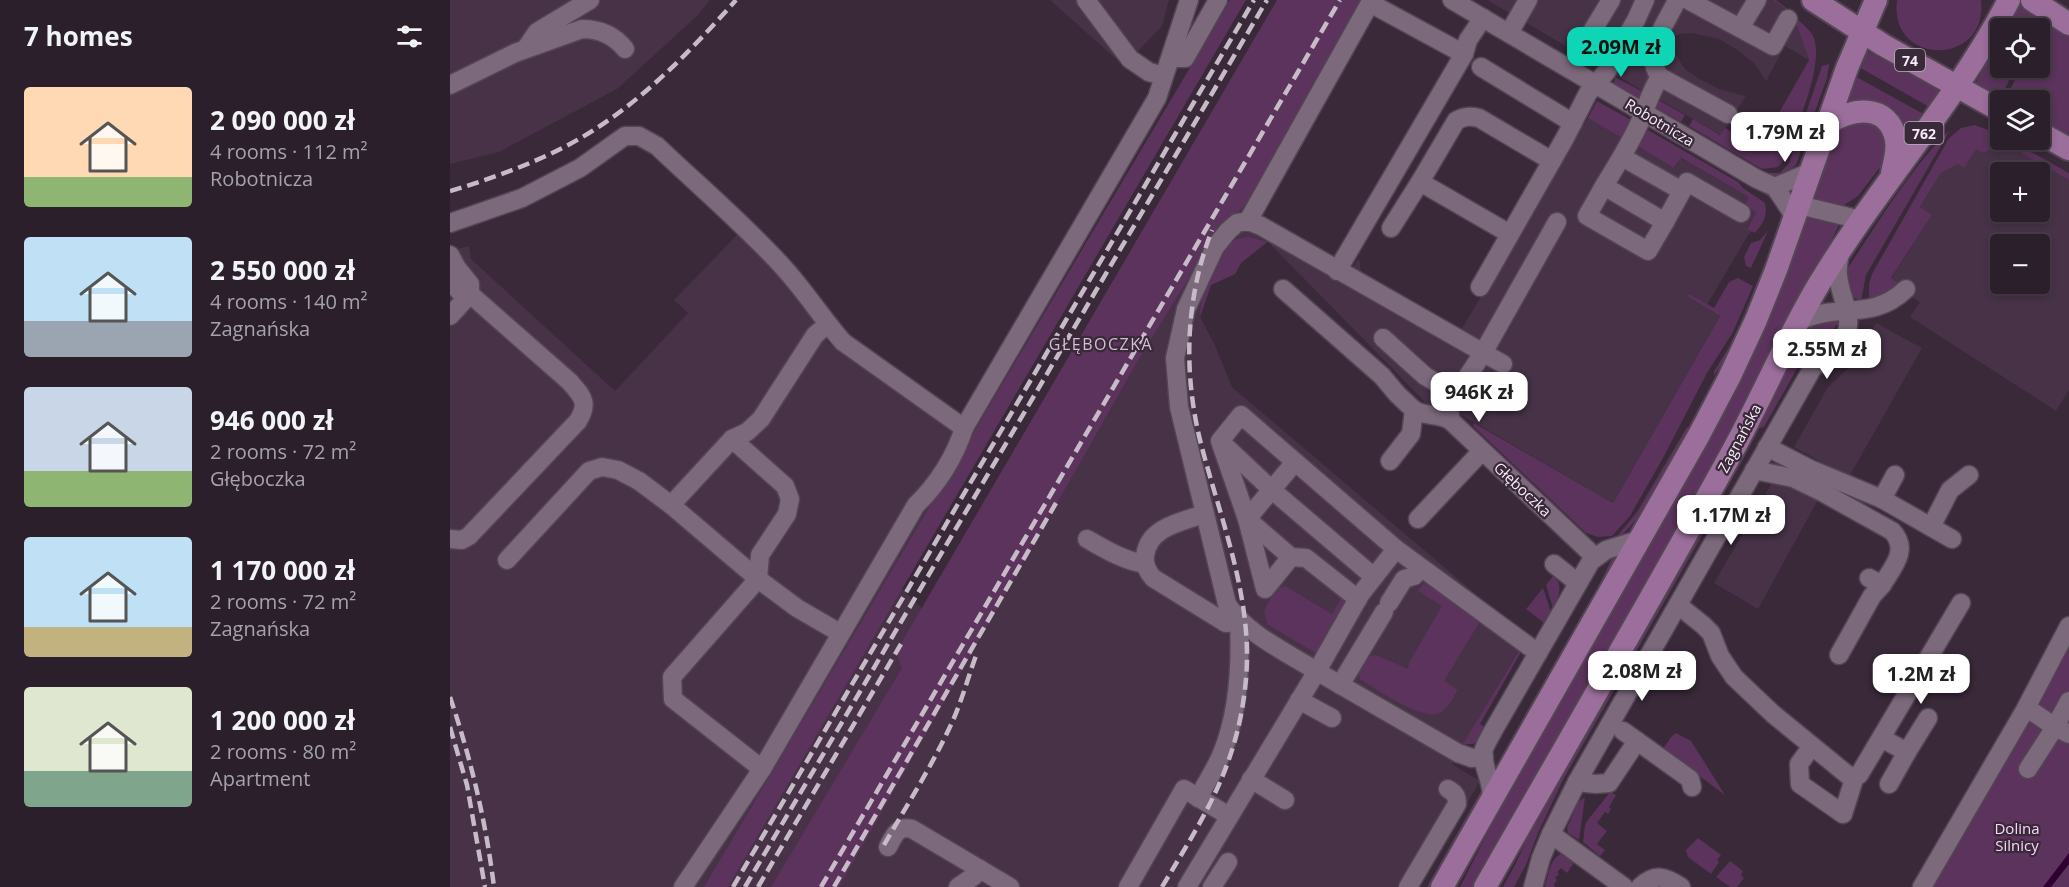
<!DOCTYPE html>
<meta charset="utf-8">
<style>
body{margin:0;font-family:"Open Sans",sans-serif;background:#332733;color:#f1f3f6;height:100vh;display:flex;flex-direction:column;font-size:22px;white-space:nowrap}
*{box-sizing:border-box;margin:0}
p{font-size:20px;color:#a6a2a9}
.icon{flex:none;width:33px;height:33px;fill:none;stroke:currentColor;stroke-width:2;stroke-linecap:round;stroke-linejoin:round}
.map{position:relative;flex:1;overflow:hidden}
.details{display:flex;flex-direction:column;background:#2b1f2b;width:450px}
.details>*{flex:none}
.controls{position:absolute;left:1540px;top:18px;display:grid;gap:12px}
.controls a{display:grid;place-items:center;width:60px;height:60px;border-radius:6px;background:#2b1f2b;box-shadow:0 3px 9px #0003,0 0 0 2px #473d47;font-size:30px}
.price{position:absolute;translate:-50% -51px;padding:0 14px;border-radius:12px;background:#fff;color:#222;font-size:20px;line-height:39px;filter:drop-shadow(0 2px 3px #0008)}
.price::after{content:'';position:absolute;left:50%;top:36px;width:18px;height:14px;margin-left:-9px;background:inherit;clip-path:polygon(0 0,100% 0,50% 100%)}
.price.active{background:#0dd5b5;color:#111}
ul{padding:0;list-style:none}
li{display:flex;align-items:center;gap:18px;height:150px;padding:0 24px}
li span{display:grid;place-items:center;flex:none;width:168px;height:120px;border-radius:6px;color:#555}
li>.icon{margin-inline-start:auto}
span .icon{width:72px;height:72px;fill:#fffc;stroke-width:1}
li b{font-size:26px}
h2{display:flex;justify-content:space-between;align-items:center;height:72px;padding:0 24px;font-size:26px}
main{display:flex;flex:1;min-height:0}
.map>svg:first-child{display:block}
.built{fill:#473247;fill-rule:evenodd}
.green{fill:#5b335c}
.water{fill:#2f0031}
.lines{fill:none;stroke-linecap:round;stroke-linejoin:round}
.minor-casing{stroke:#534553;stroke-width:21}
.major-casing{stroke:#534553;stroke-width:26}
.minor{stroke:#7c697c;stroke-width:18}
.major{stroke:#9b6e9b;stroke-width:22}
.rail{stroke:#c7bbc7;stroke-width:4.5;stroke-dasharray:12 6;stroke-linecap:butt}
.labels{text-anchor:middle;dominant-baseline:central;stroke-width:4.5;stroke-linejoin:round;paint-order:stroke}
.shield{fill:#392939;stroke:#bdb1bd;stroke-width:1.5}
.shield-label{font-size:14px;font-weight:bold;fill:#f6ebf6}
.street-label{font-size:15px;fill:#f6ebf6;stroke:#392939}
.park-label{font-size:15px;fill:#fad5fa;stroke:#392939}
.neighbourhood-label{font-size:16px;letter-spacing:1.5px;fill:#d4bfd4;stroke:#392939}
</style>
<main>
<section class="details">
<h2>7 homes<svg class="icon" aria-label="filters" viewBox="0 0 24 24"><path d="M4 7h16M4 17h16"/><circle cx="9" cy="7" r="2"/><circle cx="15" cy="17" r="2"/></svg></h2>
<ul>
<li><span style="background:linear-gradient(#ffd9b3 75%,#8fb573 0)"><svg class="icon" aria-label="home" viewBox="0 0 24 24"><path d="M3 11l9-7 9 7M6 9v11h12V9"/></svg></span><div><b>2 090 000 zł</b><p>4 rooms · 112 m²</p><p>Robotnicza</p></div></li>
<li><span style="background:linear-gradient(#bfe0f5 70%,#9aa5b1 0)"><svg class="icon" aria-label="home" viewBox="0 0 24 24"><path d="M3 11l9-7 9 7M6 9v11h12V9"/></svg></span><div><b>2 550 000 zł</b><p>4 rooms · 140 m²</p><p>Zagnańska</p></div></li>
<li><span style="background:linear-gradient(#c9d6e8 70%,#8fb573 0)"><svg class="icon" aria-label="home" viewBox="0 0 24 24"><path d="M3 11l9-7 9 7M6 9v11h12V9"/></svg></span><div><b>946 000 zł</b><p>2 rooms · 72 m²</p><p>Głęboczka</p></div></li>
<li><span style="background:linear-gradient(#bfe0f5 75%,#c2b280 0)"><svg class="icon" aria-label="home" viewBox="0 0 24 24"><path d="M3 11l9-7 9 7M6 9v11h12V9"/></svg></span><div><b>1 170 000 zł</b><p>2 rooms · 72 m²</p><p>Zagnańska</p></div></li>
<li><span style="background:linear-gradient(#dfe7d0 70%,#7fa58c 0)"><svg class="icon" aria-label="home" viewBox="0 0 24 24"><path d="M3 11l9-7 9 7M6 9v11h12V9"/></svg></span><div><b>1 200 000 zł</b><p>2 rooms · 80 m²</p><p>Apartment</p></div></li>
</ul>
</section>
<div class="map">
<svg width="1619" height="887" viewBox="0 0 1619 887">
<rect width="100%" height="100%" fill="#392939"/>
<!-- built -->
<g class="built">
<polygon points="0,0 260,0 247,16 167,89 49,152 0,164"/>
<polygon points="600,0 719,0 712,26 674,66"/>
<polygon points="912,0 796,204 814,215 810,222 901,270 909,258 911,272 1011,330 1138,118 1225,168 1230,158 1300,197 1306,212 1297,228 1302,231 1298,235 1257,305 1239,294 1237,296 1270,316 1163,503 1010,414 1013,405 1009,401 989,390 980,407 818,242 791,263 785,274 761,285 750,317 764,343 782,387 1034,601 1025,616 1029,623 1070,648 1002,764 1030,781 969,887 0,887 0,251 19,246 21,259 165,391 238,313 224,300 289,233 325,268 366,322 379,344 521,437 440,577 500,636"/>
<polygon points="1037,0 1323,0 1343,15 1359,60 1335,46 1316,81 1304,63 1286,49 1269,39 1242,33 1229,34 1224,37 1221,42 1222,48 1235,69 1248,78 1269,89 1296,96 1271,135 1208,99 1213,90 1205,98"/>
<path d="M1545 146 1564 149 1619 180V390L1606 411 1460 317 1470 302 1453 292 1441 279 1482 215 1470 207 1491 173 1508 164 1526 148 1539 149ZM1551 172H1590V212H1551ZM1551 244H1590V284H1551Z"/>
<polygon points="1426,323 1472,348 1399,477 1344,447 1378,387 1402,365"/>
<polygon points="1323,481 1336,481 1369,498 1308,609 1264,583"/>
</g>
<!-- green -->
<g class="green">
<polygon points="780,0 796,0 278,887 254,887"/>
<polygon points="827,0 912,0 796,204 764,237 690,357 389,887 321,887 452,668 446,652"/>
<path d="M1323 0H1326L1345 15V17C1352 24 1361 30 1364 38 1374 68 1345 129 1335 159L1328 167 1312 169 1239 126 1243 119 1270 135 1275 128 1313 150 1329 120 1326 118 1359 60 1343 15Z"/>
<path d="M1447 0H1531C1539 67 1438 67 1447 0Z"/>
<polygon points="1570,5 1590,15 1584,28 1556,28"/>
<polygon points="1595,18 1619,33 1619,140 1590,123 1590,100 1555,100 1571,68 1590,68 1590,28"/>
<polygon points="1551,37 1551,68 1565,68 1549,101 1525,84"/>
<polygon points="1415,50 1489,90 1490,92 1481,108 1407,66"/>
<polygon points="1379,64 1377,78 1346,165 1333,175 1320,176 1316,173 1330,173 1339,163 1372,66"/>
<polygon points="1403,75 1477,116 1458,143 1395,108"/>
<polygon points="1165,77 1193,92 1190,97 1185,97 1165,86 1164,83"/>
<polygon points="1212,89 1214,90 1208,100 1235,115 1231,122 1203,106"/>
<polygon points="1147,101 1181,120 1172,138 1138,118"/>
<polygon points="1418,117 1440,137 1434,162 1408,196 1391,207 1359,199 1382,135 1390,126"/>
<polygon points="1525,125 1551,135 1551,140 1560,140 1619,173 1619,180 1564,149 1545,146 1534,153 1526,149 1514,168 1508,164 1491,173 1470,207 1482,215 1441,278 1450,285 1446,290 1419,302 1419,284 1422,274 1499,138 1511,128"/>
<path d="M1198 130 1288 182 1293 188 1315 203C1318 216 1313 224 1305 233L1297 229 1306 212 1295 205 1299 197 1231 158 1224 168 1187 146Z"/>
<path d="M1500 130 1416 275 1411 301 1403 297 1397 292 1396 273 1398 268C1427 224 1462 166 1500 130Z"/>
<path d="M1307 187C1324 197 1331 199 1334 220L1287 341 1264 376V371L1286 336 1301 302 1331 221C1332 203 1320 197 1306 190Z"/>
<polygon points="1354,214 1391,221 1307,390 1025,887 1010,887"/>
<polygon points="1318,231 1301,268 1296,266 1294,257 1301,243 1310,240"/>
<path d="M799 237 817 242 791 263 785 274 761 285 750 317C751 295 763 250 785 240 789 238 794 238 799 237Z"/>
<polygon points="1288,278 1303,286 1283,332 1257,373 1213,458 1180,516 1162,536 1148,537 1136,533 1023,426 1024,423 1163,503 1270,316 1237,296 1239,294 1264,308 1279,282"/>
<polygon points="1391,318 1392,326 1386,325 1382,336 1359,353 1348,367 1314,427 1309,428 1312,414 1355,329 1360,325"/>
<path d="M1237 427 1239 428C1233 453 1187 529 1164 540L1187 512Z"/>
<polygon points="1266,502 1269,503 1269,506 1113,780 1088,833 1076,865 1064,887 1053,887 1065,865 1091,808"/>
<polygon points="1164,553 1170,553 1048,770 1043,772 1147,591"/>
<path d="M1103 576C1114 585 1109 596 1103 608L1096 585Z"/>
<path d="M974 583 1025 616 1029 623 994 681 1008 690C1003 697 999 707 991 712 974 723 926 689 910 679L908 672 917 656 926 655 958 669 959 663 992 606 968 591Z"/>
<polygon points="835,586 882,614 893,595 899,599 867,654 817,624 814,610 826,589"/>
<polygon points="1093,588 1101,612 1094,623 1076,609"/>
<polygon points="1619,642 1619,887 1479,887"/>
<polygon points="1071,647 1071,652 1030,724 1035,727 1031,739 1023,744 1013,744"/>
<polygon points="1226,733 1241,741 1275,795 1213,749 1221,737"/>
<polygon points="1035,784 1036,790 983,887 977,887"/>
<path d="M1160 792 1166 795 1159 807 1161 809 1158 814 1155 812 1147 823 1157 831 1147 844 1155 850 1150 856 1133 842C1134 836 1134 828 1136 823 1137 820 1156 798 1160 792Z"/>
<polygon points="1135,797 1129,840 1128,839 1118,833 1117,828 1128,802"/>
<polygon points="1248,838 1271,855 1267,860 1269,862 1261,874 1238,857 1236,850"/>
<path d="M1118 852 1126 860 1117 873 1111 868 1107 872 1109 874 1105 878 1107 880 1104 884 1105 887H1095C1098 876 1100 858 1111 854L1115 856Z"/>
<polygon points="1280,861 1293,871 1291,875 1294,878 1287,887 1280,887 1266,877"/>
</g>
<!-- water -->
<polygon class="water" points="1619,853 1619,864 1601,887 1593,887"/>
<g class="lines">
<!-- minor casing -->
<g class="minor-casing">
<g id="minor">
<polyline points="636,0 680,59 699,72 714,76"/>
<polyline points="921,0 920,3 1014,54 1018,40 1033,18"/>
<polyline points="1002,0 1307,179 1325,187 1345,217"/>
<polyline points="1161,0 1138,38 1166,55"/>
<path d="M1227 0C1217 23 1191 52 1210 77L1278 114"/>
<polyline points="1238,0 1323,46 1338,19"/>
<polyline points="1290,28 1307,0"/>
<polyline points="1059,33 1078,0"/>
<polyline points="76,48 87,32 140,0"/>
<polyline points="721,58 735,58 768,0"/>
<polyline points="1031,67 1123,123"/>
<path d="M0 85 65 53 132 29C149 29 164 35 175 49"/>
<path d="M1172 157 1232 191 1215 222 1154 186C1166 166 1179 146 1189 124 1197 107 1199 94 1210 77"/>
<polyline points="1154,186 1137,216 1198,251 1215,222"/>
<polyline points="1325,187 1360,172"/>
<polyline points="1232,191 1237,182 1291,213"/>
<polyline points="1349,205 1411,220"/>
<polyline points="798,221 920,3"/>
<path d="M0 223 72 198 130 168 175 136H189L207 146C249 186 294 224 333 267 355 291 372 318 393 342L514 428 707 98 739 0"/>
<polyline points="941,228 970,182"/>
<path d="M1060 234 970 182 1006 121C1014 116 1020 116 1029 118L1102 161"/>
<polyline points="0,255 7,268 20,284 20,294 0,316"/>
<polyline points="887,271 1014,54"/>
<path d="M0 281 10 292 20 294 120 382C133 397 139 403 128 421L19 536 12 540 0 539"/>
<polyline points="1030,287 1115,138 1138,93 1157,71 1186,20 1195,0"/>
<polyline points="833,289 932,376 947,394 964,410 961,434 940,461"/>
<path d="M1349 321C1388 302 1422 322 1456 289"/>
<polyline points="933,338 975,376 1006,394"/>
<path d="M964 410C976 417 990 413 1001 421L1145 557"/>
<polyline points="1001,421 999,411 1006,394 1033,353 1107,222"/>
<polyline points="282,439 335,486 340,499 337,514 310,555 308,579 347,608 390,633"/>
<polyline points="772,443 822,490 924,577"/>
<polyline points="1317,447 1360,469 1432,499 1502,539"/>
<polyline points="845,462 797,519 841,557 856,558 908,599"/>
<path d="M1304 470 1343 478 1372 492 1442 531C1460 550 1442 568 1432 585L1419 578"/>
<polyline points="1432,499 1445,475"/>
<polyline points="221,505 282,439 297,432 311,419 365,335 378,324"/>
<polyline points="968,519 1032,451"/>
<polyline points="1481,527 1500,490 1519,475"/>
<path d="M637 539C655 549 674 561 695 564"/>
<polyline points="841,557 815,589 797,519 770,441 791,415 946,549 1088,653"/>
<polyline points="57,560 139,471 152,467 168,470 189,481 221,505 308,579 222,677 223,699 312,769 233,887"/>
<polyline points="1104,564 1128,583"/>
<polyline points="939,603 954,579 964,576 971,568"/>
<polyline points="1228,605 1253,625 1261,633 1270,656 1284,677 1323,714 1399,776 1405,776"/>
<polyline points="1389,655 1422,596 1432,585"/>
<polyline points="890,685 934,612"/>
<polyline points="849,700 882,718"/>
<polyline points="1577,708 1605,727 1619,701"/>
<polyline points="1431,738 1457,752 1478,718"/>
<polyline points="1187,741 1240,779 1242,787"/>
<polyline points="1362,746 1349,764 1350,784 1393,814 1405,776 1409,775 1511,603"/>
<path d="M1034 757 1022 758 1008 753C961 726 915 699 868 672 838 653 796 634 777 604L729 407 725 358 736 309 765 247 778 231 787 223 798 221 811 226 1053 364"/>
<path d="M312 769 466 505C487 485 505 457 514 428"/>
<polyline points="1578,769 1605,727 1619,734"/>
<polyline points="801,779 835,800"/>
<polyline points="1127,782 1146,784 1159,783 1187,741 1173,731"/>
<polyline points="1439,784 1457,752"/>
<path d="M748 798C756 783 766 768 772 753 789 712 791 664 789 621L776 623 703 578C697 571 694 565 695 556 698 527 731 522 754 514"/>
<path d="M1041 801C1045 783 1030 766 1034 749 1036 743 1040 737 1043 731L1141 561 1156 550 1188 540"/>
<polyline points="1101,834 1174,887"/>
<path d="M438 847C444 836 447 825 462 829L560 887"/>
<polyline points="508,887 524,876 530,869"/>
<polyline points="678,887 734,789 779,816"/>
<polyline points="737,887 867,671 910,595 946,549"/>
<polyline points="762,887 778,862"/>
<path d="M958 887 1007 804C1007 796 1005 793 998 789"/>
<path d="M1083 887 1091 858 1101 834 1127 782 1362 369C1371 360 1383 354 1391 344 1408 321 1390 300 1388 275 1387 268 1389 259 1390 252"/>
<path d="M1190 887C1205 873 1215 876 1231 887"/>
<polyline points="1472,887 1575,710 1619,626"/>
</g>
</g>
<!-- major casing -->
<g class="major-casing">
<g id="major">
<polyline points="1363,0 1433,45 1551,111"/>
<polyline points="1582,0 1619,24"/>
<path d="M1377 124C1401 108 1439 102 1446 140 1448 151 1444 163 1442 173"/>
<polyline points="1590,133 1619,149"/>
<polyline points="992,887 1249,435 1279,378 1306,320 1326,270 1397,68 1426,0"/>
<path d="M1035 887C1117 743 1201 600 1281 454 1312 398 1336 339 1369 284 1428 186 1506 102 1559 0"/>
</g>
</g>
<!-- minor -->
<use href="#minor" class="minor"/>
<!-- major -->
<use href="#major" class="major"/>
<!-- rail -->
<g class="rail">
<path d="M0 191C41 179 82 164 120 144 185 109 237 55 286 0"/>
<path d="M0 697C21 759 36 822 44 887"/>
<polyline points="0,727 17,785 35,887"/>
<path d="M434 845C458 803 484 763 504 718 513 697 519 674 527 653"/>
<polyline points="283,887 804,0"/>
<polyline points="295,887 817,0"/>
<polyline points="308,887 451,644"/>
<polyline points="371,887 890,0"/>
<polyline points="384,887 606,503"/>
<path d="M712 887C755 815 788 766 796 679 803 598 771 521 751 444 733 373 735 299 762 230"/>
</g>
</g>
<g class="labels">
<!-- shield labels -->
<g class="shield">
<rect x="1445" y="49" width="30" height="22" rx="4.5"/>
<rect x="1454.5" y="122" width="39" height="22" rx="4.5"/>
</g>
<g class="shield-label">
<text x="1460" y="60">74</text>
<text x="1474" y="133">762</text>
</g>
<!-- street labels -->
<g class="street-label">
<text transform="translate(1210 122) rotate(31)">Robotnicza</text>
<text transform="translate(1289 438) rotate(-62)">Zagnańska</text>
<text transform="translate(1073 489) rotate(43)">Głęboczka</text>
</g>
<!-- park labels -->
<g class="park-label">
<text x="1567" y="828">Dolina<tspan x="1567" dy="17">Silnicy</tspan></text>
</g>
<!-- neighbourhood labels -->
<g class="neighbourhood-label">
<text x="651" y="344">GŁĘBOCZKA</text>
</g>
</g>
</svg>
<div class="controls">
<a><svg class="icon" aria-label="locate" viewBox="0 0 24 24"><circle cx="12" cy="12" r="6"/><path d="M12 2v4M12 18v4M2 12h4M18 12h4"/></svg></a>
<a><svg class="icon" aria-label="layers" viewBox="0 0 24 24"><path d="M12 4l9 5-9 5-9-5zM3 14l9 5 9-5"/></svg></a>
<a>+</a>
<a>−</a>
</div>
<b class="price active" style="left:1171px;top:78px">2.09M zł</b>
<b class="price" style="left:1335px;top:163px">1.79M zł</b>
<b class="price" style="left:1377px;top:380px">2.55M zł</b>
<b class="price" style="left:1029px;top:423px">946K zł</b>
<b class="price" style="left:1281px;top:546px">1.17M zł</b>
<b class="price" style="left:1192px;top:702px">2.08M zł</b>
<b class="price" style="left:1471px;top:705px">1.2M zł</b>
</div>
</main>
